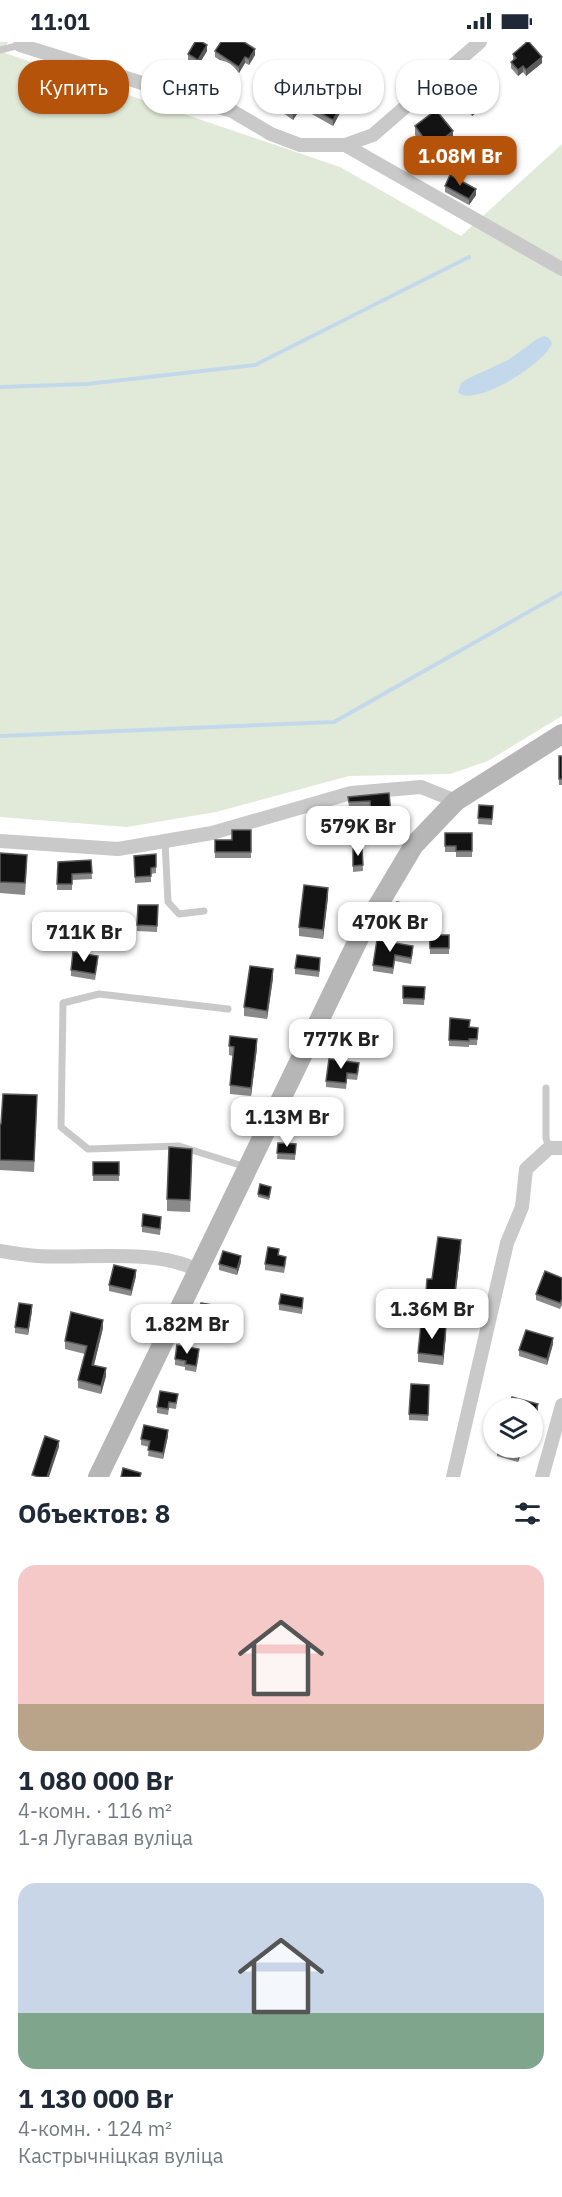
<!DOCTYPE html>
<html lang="ru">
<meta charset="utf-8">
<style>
body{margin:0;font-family:"IBM Plex Sans",sans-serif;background:#f2f2f3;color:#1f2937;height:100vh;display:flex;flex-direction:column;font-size:22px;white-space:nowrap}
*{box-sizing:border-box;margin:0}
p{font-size:20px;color:#747a83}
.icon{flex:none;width:33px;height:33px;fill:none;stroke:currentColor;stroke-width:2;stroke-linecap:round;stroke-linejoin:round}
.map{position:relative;height:1435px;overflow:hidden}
.side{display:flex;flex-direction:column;background:#fff;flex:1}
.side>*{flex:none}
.banner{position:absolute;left:18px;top:18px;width:526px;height:54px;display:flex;gap:12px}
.fabs{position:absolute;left:483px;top:1356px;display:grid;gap:12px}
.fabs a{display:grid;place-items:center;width:60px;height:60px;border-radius:50%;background:#fff;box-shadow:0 2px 4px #0004;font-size:30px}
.price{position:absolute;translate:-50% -51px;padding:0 14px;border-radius:12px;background:#fff;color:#222;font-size:20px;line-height:39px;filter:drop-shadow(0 2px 3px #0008)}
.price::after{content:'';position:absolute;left:50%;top:36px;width:18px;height:14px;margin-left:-9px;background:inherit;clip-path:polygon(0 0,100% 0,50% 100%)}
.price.on{background:#b45309;color:#fff}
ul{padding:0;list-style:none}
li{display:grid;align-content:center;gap:12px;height:318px;padding:0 18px}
li span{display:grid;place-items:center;height:186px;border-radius:18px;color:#555}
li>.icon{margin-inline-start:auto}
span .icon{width:108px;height:108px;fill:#fffc;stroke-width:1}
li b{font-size:26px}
h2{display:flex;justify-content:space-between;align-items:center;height:72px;padding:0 18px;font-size:26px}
.tag{padding:0 21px;border-radius:24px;background:#fff;box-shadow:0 2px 4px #0004;font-size:21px;line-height:54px}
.tag.on{background:#b45309;color:#fff}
.status{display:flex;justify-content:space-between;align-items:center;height:42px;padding:0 30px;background:#fff;direction:ltr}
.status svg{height:16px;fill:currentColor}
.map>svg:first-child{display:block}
.green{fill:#e1ead8}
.water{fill:#c3d9eb}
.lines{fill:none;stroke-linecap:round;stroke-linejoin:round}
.stream{stroke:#c3d9eb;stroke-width:4}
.lane{stroke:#c9c9c9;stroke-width:7}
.street{stroke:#c9c9c9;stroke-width:14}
.secondary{stroke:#b6b6b6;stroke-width:20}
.wall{fill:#898989}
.shaded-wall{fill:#5a5a5a}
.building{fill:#131313;stroke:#5a5a5a;stroke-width:1.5}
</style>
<div class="status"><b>11:01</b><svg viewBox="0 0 49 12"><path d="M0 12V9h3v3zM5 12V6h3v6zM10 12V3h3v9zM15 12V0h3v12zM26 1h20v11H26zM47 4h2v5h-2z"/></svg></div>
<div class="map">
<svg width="562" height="1435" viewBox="0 0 562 1435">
<rect width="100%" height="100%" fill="#fff"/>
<!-- green -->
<polygon class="green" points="0,0 8,0 2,10 340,125 461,194 562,102 562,674 488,719 450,732 349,734 216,770 127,785 0,775"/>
<!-- water -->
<path class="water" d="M544 294 549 296 552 301C547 321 472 367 458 350L461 341 467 337 508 318 537 297Z"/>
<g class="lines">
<!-- stream -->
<g class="stream">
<polyline points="0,345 87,342 255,323 469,215"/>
<polyline points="0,694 334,680 562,551"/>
</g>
<!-- lane -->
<g class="lane">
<polyline points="0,8 20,3"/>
<polyline points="165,799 168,860 179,872 204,869"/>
<polyline points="228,967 99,952 63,961 61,1085 88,1107 179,1104 246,1125"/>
<polyline points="546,1046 546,1096 549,1106"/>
</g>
<!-- street -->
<g class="street">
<polyline points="22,0 20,3 232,69 271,92 300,103 345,103 373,93 480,0"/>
<polyline points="345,103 562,227"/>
<polyline points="0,799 118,807 212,791 351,751 421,745 456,759"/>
<path d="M0 1209C12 1211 25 1213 37 1214 84 1217 156 1206 197 1228"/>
<polyline points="453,1435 507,1201 522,1165 526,1127 549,1106 562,1106"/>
<polyline points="542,1435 562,1363"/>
</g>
<!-- secondary -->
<polyline class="secondary" points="98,1435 361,892 414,803 456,759 562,692"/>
</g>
<!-- wall -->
<g class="wall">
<polygon points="207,9 198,24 188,18 188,12"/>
<polygon points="215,9 255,13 249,23 245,21 239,31 215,15"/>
<polygon points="513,12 542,21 526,34 523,30 518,34 511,26 511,20 513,18"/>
<polygon points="271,43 312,46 341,69 333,84 301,66 293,78 283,71 283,65 288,58 271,49"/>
<polygon points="460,52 494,56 472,74 460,58"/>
<polygon points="415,84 453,98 431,115 415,93"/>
<polygon points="445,144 476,153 469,163 445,150"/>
<rect x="559" y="714" width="3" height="29"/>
<polygon points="389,751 391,779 371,780 370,765 349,766 348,755"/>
<polygon points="479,763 493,764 492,783 478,782"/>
<polygon points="251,788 251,816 215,816 215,798 232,798"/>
<polygon points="445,791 472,791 472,815 456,815 456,810 445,810"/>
<polygon points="353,807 362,807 363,829 353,830"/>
<polygon points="0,811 27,824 25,853 0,851"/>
<polygon points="156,812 156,831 151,832 151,840 135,841 134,814"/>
<polygon points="91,818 92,837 72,838 72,848 57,848 58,820"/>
<polygon points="328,855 323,897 299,894 299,885"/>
<polygon points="138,863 158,863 157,890 137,889"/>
<polygon points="420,871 417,882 395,878 395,872"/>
<polygon points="429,887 440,893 449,893 449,912 430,912"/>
<polygon points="377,898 413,910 411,922 395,919 393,932 373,929 373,923"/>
<polygon points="98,920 95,938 71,934 71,928"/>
<polygon points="320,922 319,935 295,932 295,926"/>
<polygon points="273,936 267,977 244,974 244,965"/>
<polygon points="403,944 425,945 424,963 403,962"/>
<polygon points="470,985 478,986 477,1003 469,1003 469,1005 449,1004 449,998"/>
<polygon points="229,1004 257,1006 251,1054 230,1052 230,1043 233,1014 229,1013"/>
<polygon points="359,1027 357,1038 347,1037 346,1047 326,1045 326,1039"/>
<polygon points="301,1058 340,1060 339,1081 333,1080 332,1086 320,1085 320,1077 301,1075"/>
<polygon points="37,1064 34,1130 0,1128 0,1082"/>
<polygon points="278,1101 296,1102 295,1118 277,1117"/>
<polygon points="192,1118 190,1170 167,1169 167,1157"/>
<rect x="93" y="1120" width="26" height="19"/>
<polygon points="271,1148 269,1158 258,1155 258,1152"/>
<polygon points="161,1181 160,1193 142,1190 142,1184"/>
<polygon points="461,1206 453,1273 425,1270 425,1262 432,1237"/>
<polygon points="279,1213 286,1221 284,1231 265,1228 265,1222"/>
<polygon points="241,1220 237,1233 219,1228 219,1222"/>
<polygon points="136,1234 131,1254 109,1249 109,1243"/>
<polygon points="562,1236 562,1263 560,1267 536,1258 536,1252"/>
<polygon points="279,1262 303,1262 302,1272 279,1268"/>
<polygon points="32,1269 28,1293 15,1291 15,1285"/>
<polygon points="231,1272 229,1284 199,1279 199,1273"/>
<polygon points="103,1286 94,1323 106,1334 101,1352 78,1346 78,1338 85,1312 65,1307 65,1299"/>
<polygon points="446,1293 443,1323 418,1320 418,1311"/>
<polygon points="553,1302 547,1323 519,1314 519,1308"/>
<polygon points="199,1313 196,1330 185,1328 185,1325 175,1323 175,1317"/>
<polygon points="429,1343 428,1379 409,1378 409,1372"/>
<polygon points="178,1352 176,1367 169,1366 168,1373 157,1371 157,1365"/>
<polygon points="168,1394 163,1417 148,1414 149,1405 141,1403 141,1397"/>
<polygon points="523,1406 518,1420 497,1414 497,1408"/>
</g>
<!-- shaded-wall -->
<g class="shaded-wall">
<polygon points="207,3 207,9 198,24 198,18"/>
<polygon points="255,7 255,13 249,23 249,17"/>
<polygon points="245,15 245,21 239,31 239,25"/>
<polygon points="542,15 542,21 526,34 526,28"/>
<polygon points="523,24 523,30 518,34 518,28"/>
<polygon points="494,50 494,56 472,74 472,68"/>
<polygon points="301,60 301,66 293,78 293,72"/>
<polygon points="341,63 341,69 333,84 333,78"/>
<polygon points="453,89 453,98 431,115 431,106"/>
<polygon points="476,147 476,153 469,163 469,157"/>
<polygon points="328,846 328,855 323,897 323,888"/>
<polygon points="273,927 273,936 267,977 267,969"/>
<polygon points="257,997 257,1006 251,1054 251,1046"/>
<polygon points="461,1198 461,1206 453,1273 453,1265"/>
<polygon points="241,1214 241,1220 237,1233 237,1227"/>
<polygon points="136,1228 136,1234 131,1254 131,1248"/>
<polygon points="32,1263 32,1269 28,1293 28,1287"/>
<polygon points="103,1278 103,1286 92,1331 92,1323"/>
<polygon points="446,1284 446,1293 443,1323 443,1314"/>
<polygon points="553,1296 553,1302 547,1323 547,1317"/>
<polygon points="106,1326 106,1334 101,1352 101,1344"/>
<polygon points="538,1362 538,1368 534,1379 534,1373"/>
<polygon points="168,1388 168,1394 163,1417 163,1411"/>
<polygon points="59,1399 59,1405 49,1435 47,1435"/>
<polygon points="521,1406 523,1406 518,1420 518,1414"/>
</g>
<!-- building -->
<g class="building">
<polygon points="195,0 202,0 207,3 198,18 188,12"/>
<polygon points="221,0 244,0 255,7 249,17 245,15 239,25 215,9"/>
<polygon points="527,0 529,0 542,15 526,28 523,24 518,28 511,20 516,16 513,12"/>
<polygon points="279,27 300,39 301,37 312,44 311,46 341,63 333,78 301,60 293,72 283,65 291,53 271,43"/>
<polygon points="482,35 494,50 472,68 460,52"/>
<polygon points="436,68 453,89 431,106 415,84"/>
<polygon points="450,133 476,147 469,157 445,144"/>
<rect x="559" y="714" width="3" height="23"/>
<polygon points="389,751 391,773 371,774 370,759 349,760 348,755"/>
<polygon points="479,763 493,764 492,777 478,776"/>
<polygon points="232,788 251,788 251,810 215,810 215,798 232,798"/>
<polygon points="445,791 472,791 472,809 456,809 456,804 445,804"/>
<polygon points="353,807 362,807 363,823 353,824"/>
<polygon points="0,811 27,813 25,841 0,840"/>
<polygon points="156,812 156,825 151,826 151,834 135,835 134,814"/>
<polygon points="91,818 92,831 72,832 72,842 57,842 58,820"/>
<polygon points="304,843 328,846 323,888 299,885"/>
<polygon points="397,860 420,865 417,876 395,872"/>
<polygon points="138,863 158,863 157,884 137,883"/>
<polygon points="429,887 440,887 440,893 449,893 449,906 430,906"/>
<polygon points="377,898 413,904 411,916 395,913 393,926 373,923"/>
<polygon points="73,910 98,914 95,932 71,928"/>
<polygon points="297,913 320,916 319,929 295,926"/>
<polygon points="250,924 273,927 267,969 244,965"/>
<polygon points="403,944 425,945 424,957 403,956"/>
<polygon points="450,976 470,978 469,985 478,986 477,997 469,997 469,999 449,998"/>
<polygon points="230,994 257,997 251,1046 230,1043 234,1005 229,1004"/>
<polygon points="329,1017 359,1021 357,1032 347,1031 346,1041 326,1039"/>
<polygon points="3,1052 37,1053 34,1119 0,1118 0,1082 1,1082"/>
<polygon points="301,1058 340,1060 339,1075 333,1074 332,1080 320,1079 320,1071 301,1069"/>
<polygon points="278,1101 296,1102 295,1112 277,1111"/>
<polygon points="169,1105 192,1107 190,1158 167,1157"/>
<rect x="93" y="1120" width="26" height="13"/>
<polygon points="260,1142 271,1145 269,1155 258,1152"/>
<polygon points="143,1172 161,1175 160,1187 142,1184"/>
<polygon points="438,1195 461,1198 453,1265 425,1262 427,1237 432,1237"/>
<polygon points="268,1205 279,1207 278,1213 286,1215 284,1225 265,1222"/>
<polygon points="223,1209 241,1214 237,1227 219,1222"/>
<polygon points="114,1223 136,1228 131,1248 109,1243"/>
<polygon points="545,1229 562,1236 562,1257 560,1261 536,1252"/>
<polygon points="281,1252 303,1256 302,1266 279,1262"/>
<polygon points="19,1261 32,1263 28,1287 15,1285"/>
<polygon points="201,1261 231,1266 229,1278 199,1273"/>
<polygon points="71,1270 103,1278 92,1323 106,1326 101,1344 78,1338 87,1304 65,1299"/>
<polygon points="421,1282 446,1284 443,1314 418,1311"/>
<polygon points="526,1288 553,1296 547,1317 519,1308"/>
<polygon points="177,1303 199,1307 196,1324 185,1322 186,1319 175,1317"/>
<polygon points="411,1342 429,1343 428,1373 409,1372"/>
<polygon points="160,1349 178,1352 176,1361 169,1360 168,1367 157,1365"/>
<polygon points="512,1355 538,1362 534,1373 532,1373 532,1366 509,1366"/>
<polygon points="144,1383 168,1388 163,1411 148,1408 150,1399 141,1397"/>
<polygon points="45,1394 59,1399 47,1435 39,1435 32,1433"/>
<polygon points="497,1406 521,1406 518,1414 497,1408"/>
<polygon points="123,1426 141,1431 140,1435 121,1435"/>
</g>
</svg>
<div class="fabs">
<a><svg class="icon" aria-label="layers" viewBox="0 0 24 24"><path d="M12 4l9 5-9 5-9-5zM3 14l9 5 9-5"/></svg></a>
</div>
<b class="price on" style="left:460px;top:145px">1.08M Br</b>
<b class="price" style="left:358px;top:815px">579K Br</b>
<b class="price" style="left:390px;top:911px">470K Br</b>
<b class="price" style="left:84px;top:921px">711K Br</b>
<b class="price" style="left:341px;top:1028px">777K Br</b>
<b class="price" style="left:287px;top:1106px">1.13M Br</b>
<b class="price" style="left:432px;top:1298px">1.36M Br</b>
<b class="price" style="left:187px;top:1313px">1.82M Br</b>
<div class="banner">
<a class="tag on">Купить</a>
<a class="tag">Снять</a>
<a class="tag">Фильтры</a>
<a class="tag">Новое</a>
</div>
</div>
<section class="side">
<h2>Объектов: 8<svg class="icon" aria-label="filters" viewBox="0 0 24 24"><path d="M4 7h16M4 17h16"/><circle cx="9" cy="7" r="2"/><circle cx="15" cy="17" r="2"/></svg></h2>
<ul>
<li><span style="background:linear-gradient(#f6c9c9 75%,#b9a48a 0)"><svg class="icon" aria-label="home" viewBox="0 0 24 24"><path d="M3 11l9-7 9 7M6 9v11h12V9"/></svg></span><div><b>1 080 000 Br</b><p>4-комн. · 116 m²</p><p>1-я Лугавая вуліца</p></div></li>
<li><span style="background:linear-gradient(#c9d6e8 70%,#7fa58c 0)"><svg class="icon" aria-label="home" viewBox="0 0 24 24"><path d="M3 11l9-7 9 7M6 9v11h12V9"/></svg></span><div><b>1 130 000 Br</b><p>4-комн. · 124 m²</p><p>Кастрычніцкая вуліца</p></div></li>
</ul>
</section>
